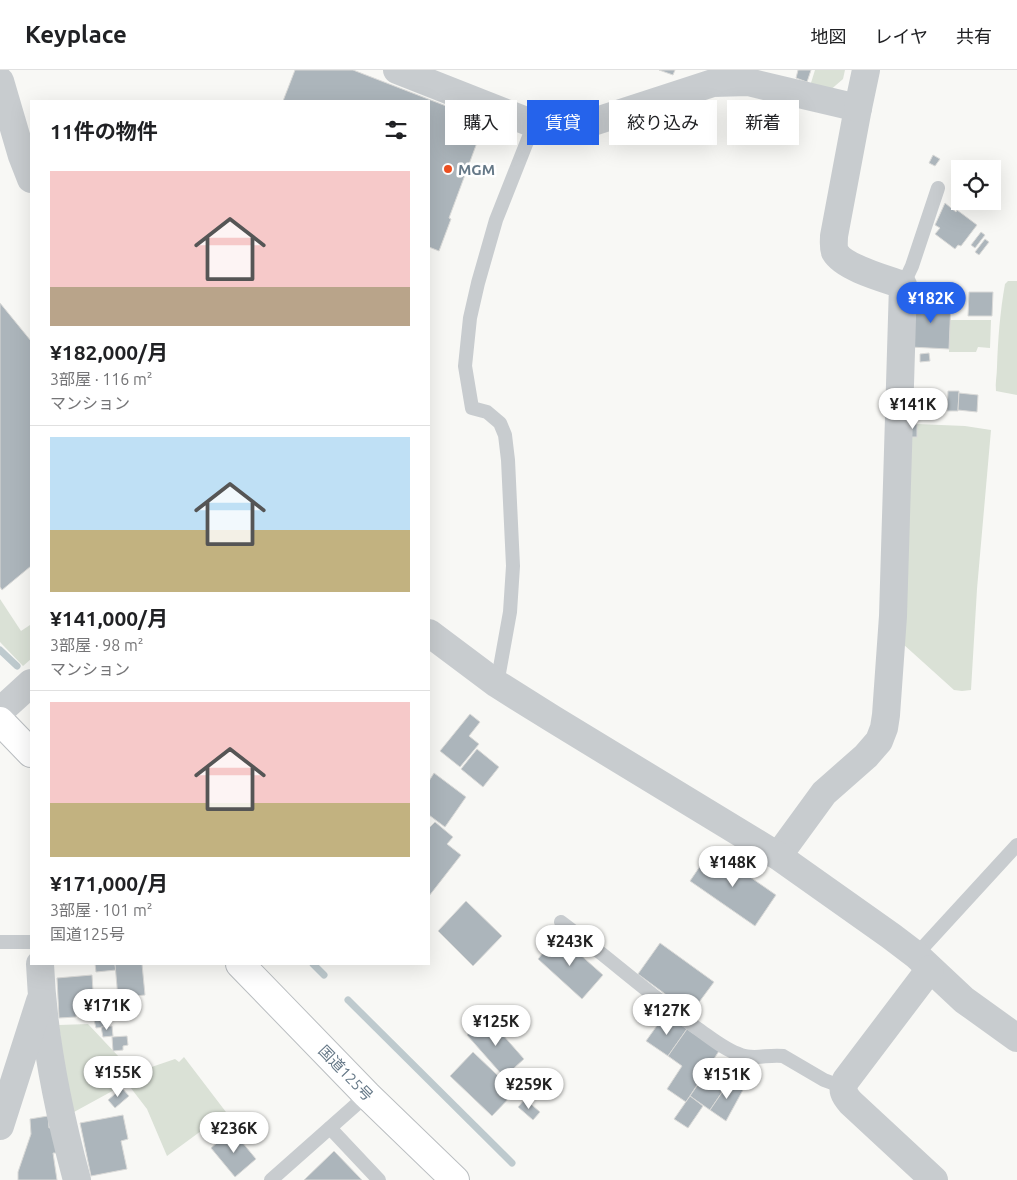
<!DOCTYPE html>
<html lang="ja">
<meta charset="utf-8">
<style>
body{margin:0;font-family:Ubuntu,"Noto Sans JP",sans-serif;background:#f6f6f6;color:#202124;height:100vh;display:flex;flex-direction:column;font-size:19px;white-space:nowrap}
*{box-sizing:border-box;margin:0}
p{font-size:16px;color:#757577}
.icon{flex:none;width:28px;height:28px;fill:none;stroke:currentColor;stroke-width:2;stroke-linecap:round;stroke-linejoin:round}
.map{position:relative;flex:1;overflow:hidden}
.panel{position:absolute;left:30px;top:30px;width:400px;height:865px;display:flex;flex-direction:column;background:#fff;border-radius:0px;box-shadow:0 5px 20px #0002}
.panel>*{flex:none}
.guide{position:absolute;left:445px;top:30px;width:475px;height:45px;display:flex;gap:10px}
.tools{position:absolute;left:951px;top:90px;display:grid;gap:10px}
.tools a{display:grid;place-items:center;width:50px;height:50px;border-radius:0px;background:#fff;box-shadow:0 5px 20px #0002;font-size:25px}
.price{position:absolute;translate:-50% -42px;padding:0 11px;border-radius:18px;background:#fff;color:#222;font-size:16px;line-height:32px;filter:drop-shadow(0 1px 2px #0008)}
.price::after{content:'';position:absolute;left:50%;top:30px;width:15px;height:11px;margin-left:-8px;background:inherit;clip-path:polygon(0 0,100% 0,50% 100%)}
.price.on{background:#2563eb;color:#fff}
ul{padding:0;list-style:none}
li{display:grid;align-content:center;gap:10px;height:265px;padding:0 20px}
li+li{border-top:1px solid #e0e0e0}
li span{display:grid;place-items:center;height:155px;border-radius:0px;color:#555}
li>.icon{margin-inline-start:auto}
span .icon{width:90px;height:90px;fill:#fffc;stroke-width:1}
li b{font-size:21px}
h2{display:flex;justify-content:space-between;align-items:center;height:60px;padding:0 20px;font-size:21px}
.pill{padding:0 18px;border-radius:0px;background:#fff;box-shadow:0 5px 20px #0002;font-size:18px;line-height:45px}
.pill.on{background:#2563eb;color:#fff}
header{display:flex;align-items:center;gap:30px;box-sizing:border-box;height:70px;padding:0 25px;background:#fff;border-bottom:1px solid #e0e0e0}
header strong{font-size:24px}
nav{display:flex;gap:28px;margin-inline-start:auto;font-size:18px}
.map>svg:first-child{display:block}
.green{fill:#dae1d6}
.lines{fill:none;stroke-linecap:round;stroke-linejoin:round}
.stream{stroke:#becace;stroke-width:7}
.building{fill:#acb5bb;stroke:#dadad8}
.highway-casing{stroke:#babec1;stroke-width:30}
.lane{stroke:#c8cccf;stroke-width:14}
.street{stroke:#c8cccf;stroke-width:28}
.highway{stroke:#fff;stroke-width:28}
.poi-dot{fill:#ec5022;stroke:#fff;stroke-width:2}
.labels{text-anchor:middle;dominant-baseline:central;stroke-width:5;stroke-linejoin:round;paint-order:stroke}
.poi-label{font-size:15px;font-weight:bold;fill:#667988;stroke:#fff;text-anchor:start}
.street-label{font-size:15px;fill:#667988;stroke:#fff}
</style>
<header>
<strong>Keyplace</strong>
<nav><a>地図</a><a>レイヤ</a><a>共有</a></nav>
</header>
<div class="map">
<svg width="1017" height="1110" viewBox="0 0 1017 1110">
<rect width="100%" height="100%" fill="#f8f8f5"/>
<!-- green -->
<g class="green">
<polygon points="815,0 845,0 843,9 828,22 810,16"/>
<path d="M1008 211H1017V325L996 321C995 313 997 305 997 297 998 269 1000 242 1005 214Z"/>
<polygon points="950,250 991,250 990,278 978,277 976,282 949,282"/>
<polygon points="917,354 965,356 991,360 977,519 971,620 962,621 954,620 903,574 907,366 917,366"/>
<polygon points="0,529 21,561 30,555 31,557 31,589 23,596 0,572"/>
<polygon points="88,954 134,1003 175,989 179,992 184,987 229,1046 216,1050 167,1086 147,1039 127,1013 74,1042 66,1011 59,955"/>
</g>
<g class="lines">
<!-- stream -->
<g class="stream">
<polyline points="0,580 17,596"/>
<polyline points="313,894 324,905"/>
<polyline points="348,930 512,1093"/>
</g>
</g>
<!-- building -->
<g class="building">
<polygon points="295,0 353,0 485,51 449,148 451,149 439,181 429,177 429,31 283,31"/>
<polygon points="659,0 675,0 673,5"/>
<polygon points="798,0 811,0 807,12 796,8"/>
<polygon points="933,85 940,89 935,96 929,93"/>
<polygon points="945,133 956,142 957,140 977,155 961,176 958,175 955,179 935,164 940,158 935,155"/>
<polygon points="981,162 985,165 975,178 971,175"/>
<polygon points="985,169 989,172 979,185 975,182"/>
<polygon points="969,222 993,222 992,246 968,246"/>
<polygon points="912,230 951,231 949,279 910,277"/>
<polygon points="0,233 31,271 31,496 2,520 0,517"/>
<polygon points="929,283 930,291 920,292 920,284"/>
<polygon points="948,321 959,321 958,341 947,341"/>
<polygon points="923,322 924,344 912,344 911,323"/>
<polygon points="959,323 978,325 977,342 958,340"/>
<polygon points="940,325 941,343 924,344 923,326"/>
<rect x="909" y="354" width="8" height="13"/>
<polygon points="470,644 480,652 469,666 479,674 460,697 440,681"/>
<polygon points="477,679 499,697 483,717 461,699"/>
<polygon points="434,703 466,727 445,757 429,745 429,711"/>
<polygon points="435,752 453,767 447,774 461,785 429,826 429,758"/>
<polygon points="711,780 776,825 755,856 690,811"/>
<polygon points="466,831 502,866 473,896 438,861"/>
<polygon points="558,865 603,905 582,929 538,889"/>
<polygon points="660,873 714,912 691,943 638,904"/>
<polygon points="95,894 115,894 116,900 96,902"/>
<polygon points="115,894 142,894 145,925 118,928"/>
<polygon points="92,905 94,937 87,938 87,942 76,943 76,947 59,948 57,908"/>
<polygon points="487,947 524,989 504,1007 467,965"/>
<polygon points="103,948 105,957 96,958 94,950"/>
<polygon points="671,948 687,959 668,986 646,971 661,950 666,954"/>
<polygon points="112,956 113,966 103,967 101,957"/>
<polygon points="687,959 719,981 686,1032 667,1019 682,996 668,986"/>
<polygon points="127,966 128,975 123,976 123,980 113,981 112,967"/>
<polygon points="473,982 515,1022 492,1046 450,1006"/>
<polygon points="714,991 731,1003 729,1007 731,1009 710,1040 690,1026"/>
<polygon points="731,1009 744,1018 726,1051 710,1040"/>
<polygon points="122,1018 129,1026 115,1038 108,1030"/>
<polygon points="690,1026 703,1036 688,1058 674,1049"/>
<polygon points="525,1029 540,1042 533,1050 518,1037"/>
<polygon points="123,1045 128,1069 121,1071 127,1099 91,1106 80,1053"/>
<polygon points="48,1046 49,1058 55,1057 58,1083 53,1083 57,1110 18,1110 18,1102 31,1064 30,1049"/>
<polygon points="232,1060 256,1089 235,1107 211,1078"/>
<polygon points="334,1081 362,1110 304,1110"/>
</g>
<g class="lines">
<!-- highway casing -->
<g class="highway-casing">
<g id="highway">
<polyline points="0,651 31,683"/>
<polyline points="240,894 367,1025 455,1110"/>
</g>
</g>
<!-- lane -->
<g class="lane">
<polyline points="903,215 912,196 938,118"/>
<polyline points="497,614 510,542 513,496 508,390 505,365 500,353 487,342 472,338 465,296 470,248 478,213 496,150 534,54"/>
<path d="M561 852C608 887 651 926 698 959 711 968 725 980 741 985 754 990 769 984 783 986L824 1010 843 1017"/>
<polyline points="0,872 31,872"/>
<polyline points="916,885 1017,775"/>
<polyline points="330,1058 379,1110"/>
<polyline points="271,1110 367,1025"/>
</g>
<!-- street -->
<g class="street">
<path d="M397 0 534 54C553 57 571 58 590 53L713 13 748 12 858 38 834 166C834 171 833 177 835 182 844 198 886 209 903 215L893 546 886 645 884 658 879 671 866 686 824 723 778 786"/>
<polyline points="0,11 22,86 31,109"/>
<polyline points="858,38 866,0"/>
<polyline points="429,563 497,614 553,649 778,786 891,866 916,885 964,930 1017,968"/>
<polyline points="0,641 31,613"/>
<path d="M40 894C43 967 58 1040 77 1110"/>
<path d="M930 899 846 1010C841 1020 844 1025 851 1033L934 1110"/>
<polyline points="0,1056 40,931"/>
</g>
<!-- highway -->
<use href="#highway" class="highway"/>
</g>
<!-- markers -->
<circle class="poi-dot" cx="448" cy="99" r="5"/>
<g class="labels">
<!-- poi labels -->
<g class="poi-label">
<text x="458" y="99">MGM</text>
</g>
<!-- street labels -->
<g class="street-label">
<text transform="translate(346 1003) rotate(46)">国道125号</text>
</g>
</g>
</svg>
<div class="tools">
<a><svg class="icon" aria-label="locate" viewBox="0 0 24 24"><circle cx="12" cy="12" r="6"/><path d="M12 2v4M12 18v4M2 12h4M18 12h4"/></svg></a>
</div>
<b class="price on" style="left:931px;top:254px">¥182K</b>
<b class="price" style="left:913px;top:360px">¥141K</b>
<b class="price" style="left:733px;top:818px">¥148K</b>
<b class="price" style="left:570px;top:897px">¥243K</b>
<b class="price" style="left:107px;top:961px">¥171K</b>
<b class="price" style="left:667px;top:966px">¥127K</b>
<b class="price" style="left:496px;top:977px">¥125K</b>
<b class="price" style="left:118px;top:1028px">¥155K</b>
<b class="price" style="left:727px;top:1030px">¥151K</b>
<b class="price" style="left:529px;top:1040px">¥259K</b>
<b class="price" style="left:234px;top:1084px">¥236K</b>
<div class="guide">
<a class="pill">購入</a>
<a class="pill on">賃貸</a>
<a class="pill">絞り込み</a>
<a class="pill">新着</a>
</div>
<section class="panel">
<h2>11件の物件<svg class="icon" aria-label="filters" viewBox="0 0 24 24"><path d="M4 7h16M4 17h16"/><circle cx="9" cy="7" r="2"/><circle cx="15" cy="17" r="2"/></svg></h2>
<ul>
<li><span style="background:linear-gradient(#f6c9c9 75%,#b9a48a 0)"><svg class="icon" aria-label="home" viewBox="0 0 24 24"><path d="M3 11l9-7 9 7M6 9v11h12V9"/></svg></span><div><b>¥182,000/月</b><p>3部屋 · 116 m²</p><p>マンション</p></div></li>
<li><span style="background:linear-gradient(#bfe0f5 60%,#c2b280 0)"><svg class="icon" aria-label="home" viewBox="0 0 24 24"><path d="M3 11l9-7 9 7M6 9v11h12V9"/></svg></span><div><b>¥141,000/月</b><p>3部屋 · 98 m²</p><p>マンション</p></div></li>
<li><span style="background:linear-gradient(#f6c9c9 65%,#c2b280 0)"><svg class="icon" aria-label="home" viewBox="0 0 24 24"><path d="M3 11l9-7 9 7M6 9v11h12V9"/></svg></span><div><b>¥171,000/月</b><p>3部屋 · 101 m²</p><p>国道125号</p></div></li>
</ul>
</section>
</div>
